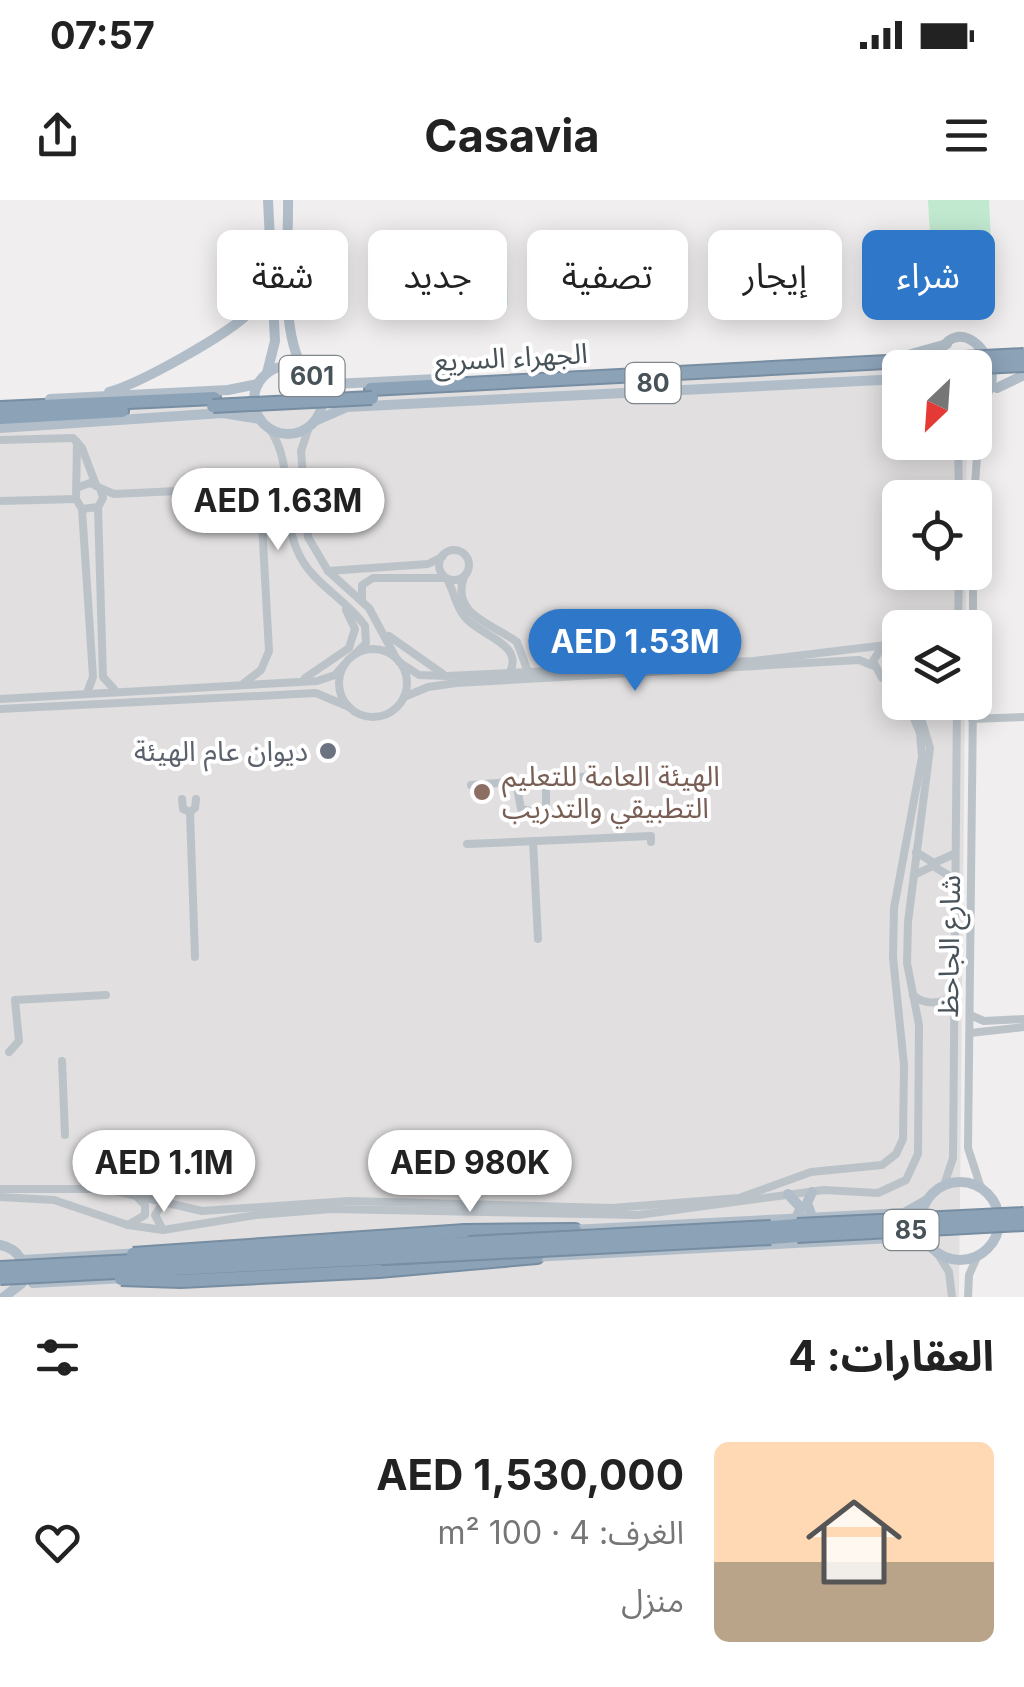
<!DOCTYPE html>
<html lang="ar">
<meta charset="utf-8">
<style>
body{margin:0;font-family:Inter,"Noto Sans Arabic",sans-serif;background:#f6f6f6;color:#222;direction:rtl;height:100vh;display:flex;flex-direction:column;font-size:38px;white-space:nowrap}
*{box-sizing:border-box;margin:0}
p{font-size:32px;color:#767676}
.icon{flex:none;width:55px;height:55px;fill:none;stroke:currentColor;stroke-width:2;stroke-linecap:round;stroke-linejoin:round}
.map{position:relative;height:1097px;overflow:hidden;direction:ltr}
.sheet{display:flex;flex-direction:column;background:#fff;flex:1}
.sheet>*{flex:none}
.hud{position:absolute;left:30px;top:30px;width:965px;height:90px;direction:rtl;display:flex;gap:20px}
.needle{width:65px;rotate:205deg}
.buttons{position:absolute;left:882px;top:150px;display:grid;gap:20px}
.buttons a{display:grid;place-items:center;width:110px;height:110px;border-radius:15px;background:#fff;box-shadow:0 5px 25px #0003;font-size:50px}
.price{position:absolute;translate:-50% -85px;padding:0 22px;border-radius:35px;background:#fff;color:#222;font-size:32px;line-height:65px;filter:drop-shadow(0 2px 5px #0008)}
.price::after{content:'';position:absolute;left:50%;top:60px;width:30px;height:22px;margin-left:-15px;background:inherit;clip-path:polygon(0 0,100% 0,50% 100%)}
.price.current{background:#2f77c9;color:#fff}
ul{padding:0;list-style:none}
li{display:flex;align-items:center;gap:30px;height:250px;padding:0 30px}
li+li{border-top:2px solid #e0e0e0}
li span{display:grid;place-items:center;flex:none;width:280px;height:200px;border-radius:15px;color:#555}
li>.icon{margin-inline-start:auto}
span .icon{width:120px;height:120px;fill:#fffc;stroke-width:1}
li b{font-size:42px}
h2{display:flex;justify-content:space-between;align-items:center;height:120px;padding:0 30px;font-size:42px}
.tag{padding:0 35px;border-radius:15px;background:#fff;box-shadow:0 5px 25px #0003;font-size:35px;line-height:90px}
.tag.current{background:#2f77c9;color:#fff}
.status{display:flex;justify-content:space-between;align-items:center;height:70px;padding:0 50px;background:#fff;direction:ltr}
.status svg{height:28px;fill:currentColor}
header{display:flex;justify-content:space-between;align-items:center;height:130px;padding:0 30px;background:#fff;font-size:45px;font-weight:700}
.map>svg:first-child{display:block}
.education{fill:#e1dfdf}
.green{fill:#c1e9d0}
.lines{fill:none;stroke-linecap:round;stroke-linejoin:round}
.highway-casing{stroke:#778da2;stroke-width:16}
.minor{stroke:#bbc3c9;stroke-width:8}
.major{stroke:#b1bec9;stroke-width:10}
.highway{stroke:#8ca2b7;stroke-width:12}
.highway-bridge-casing{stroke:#778da2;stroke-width:16;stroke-linecap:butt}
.highway-bridge{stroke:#8ca2b7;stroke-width:12}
.worship-dot{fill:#6b7280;stroke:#fff;stroke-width:4}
.education-dot{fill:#8d6e63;stroke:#fff;stroke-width:4}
.labels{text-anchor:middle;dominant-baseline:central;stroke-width:8;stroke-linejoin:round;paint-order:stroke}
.shield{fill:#fff;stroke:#7f868b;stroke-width:2.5}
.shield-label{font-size:25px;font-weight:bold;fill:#485259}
.street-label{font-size:28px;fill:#485259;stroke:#fff}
.worship-label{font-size:28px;fill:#5b616d;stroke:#fff;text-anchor:end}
.education-label{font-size:28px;fill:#785e54;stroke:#fff;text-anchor:start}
</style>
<div class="status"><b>07:57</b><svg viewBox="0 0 49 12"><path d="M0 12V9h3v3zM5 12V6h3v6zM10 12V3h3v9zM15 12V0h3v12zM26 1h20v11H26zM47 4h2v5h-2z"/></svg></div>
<header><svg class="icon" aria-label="menu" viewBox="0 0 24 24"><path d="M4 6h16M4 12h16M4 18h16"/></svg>Casavia<svg class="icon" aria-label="share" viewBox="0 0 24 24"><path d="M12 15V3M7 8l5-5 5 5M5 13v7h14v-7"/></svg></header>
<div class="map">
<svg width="1024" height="1097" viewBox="0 0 1024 1097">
<rect width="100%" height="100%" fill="#f0eeee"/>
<!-- education -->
<polygon class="education" points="972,163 971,167 900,168 900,242 967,243 966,297 900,298 900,372 966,373 966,427 900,428 900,502 965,503 959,1097 0,1097 0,210"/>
<!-- green -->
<g class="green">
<path d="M928 0H989L991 41 986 53 964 64C927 60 930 30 928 0Z"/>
<polygon points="507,63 508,105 461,106 460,64"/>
</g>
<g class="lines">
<!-- highway casing -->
<g class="highway-casing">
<g id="highway">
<polyline points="371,189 906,161"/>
<polyline points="0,208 214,198"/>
<polyline points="0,218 122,211"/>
<polyline points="771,1027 797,1025"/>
<polyline points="465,1031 575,1030"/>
<polyline points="771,1038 797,1036"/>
<polyline points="379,1071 537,1057"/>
</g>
</g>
<!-- minor -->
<g class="minor">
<polyline points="309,227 301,251 308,337 328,371 369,408 396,458"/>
<path d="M269 228C295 265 280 309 297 350 311 384 345 397 365 426L366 443 355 454"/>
<polyline points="0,240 73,238 82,248 96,285"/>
<polyline points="77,242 76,299 82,309 98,307 103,298 100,288 90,283 79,287"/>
<polyline points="958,242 959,298"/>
<polyline points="100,288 114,294 260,287 269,451 261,470 243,484"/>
<polyline points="974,298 981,202"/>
<polyline points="0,301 76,299"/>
<polyline points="98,307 103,477 114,489"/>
<polyline points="82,309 93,477 87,493"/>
<circle cx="454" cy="365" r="15"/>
<polyline points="328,371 428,364 442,357"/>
<path d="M464 377C450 415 495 425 517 442L528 472"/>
<path d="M447 379C454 391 455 405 464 416 479 436 524 443 510 472"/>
<polyline points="362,399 362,385 373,378 446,378"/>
<polyline points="958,428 959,372"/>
<polyline points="973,428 973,372"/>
<polyline points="389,436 443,474"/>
<polyline points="900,445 882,447 873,461 882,478 900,480"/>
<circle cx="373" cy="483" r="34"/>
<polyline points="399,462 419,475 447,476 754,461 886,445"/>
<polyline points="305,478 349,448 355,429 346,410"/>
<polyline points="886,481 900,493"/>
<polyline points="404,497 428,487 456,483 859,460 874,466"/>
<polyline points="0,499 317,481 335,475 344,465"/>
<polyline points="973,502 968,948 981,988"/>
<polyline points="0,509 316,493 349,507"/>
<polyline points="972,519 1024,517"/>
<polyline points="516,582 521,609 541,613 546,607 546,577"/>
<polyline points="471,585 593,576"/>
<polyline points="182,599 183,609 190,612 195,608 196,599"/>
<polyline points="190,612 195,757"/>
<polyline points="533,641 538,739"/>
<polyline points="467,644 651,636 651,642"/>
<polyline points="916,652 934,663 954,654"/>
<polyline points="914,675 933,666 953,678"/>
<path d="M913 795C925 806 942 804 954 795"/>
<polyline points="970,815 984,821 1024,819"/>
<polyline points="970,833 1024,827"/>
<polyline points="9,852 19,841 15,800 106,795"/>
<polyline points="62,861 65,935"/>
<polyline points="944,985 953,958 957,502"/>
<polyline points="0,989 107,989 202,1011 349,1001 612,1008 739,998 811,972 882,965 896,954 903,939 904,865 893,757 894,708 922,557 920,533 907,502"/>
<polyline points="0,997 54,1000 128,1025 163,1030 256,1015 332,1009 638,1015 824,990 878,993 906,980 918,954 919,825 907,763 908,722 930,548 916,502"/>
<polyline points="128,1025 145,1015 145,1005 135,995"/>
<polyline points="163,1030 155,1015 163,1003"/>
<polyline points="936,1051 949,1072 952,1097"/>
<polyline points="968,1097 969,1075 978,1055"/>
</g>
<!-- major -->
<g class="major">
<path d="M288 0C289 46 279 130 303 168"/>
<polyline points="904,156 947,144"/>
<circle cx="288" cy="200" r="34"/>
<path d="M935 168C952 91 1024 178 975 203"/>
<polyline points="267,173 275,141 268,0"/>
<polyline points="316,179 333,184 458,178"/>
<polyline points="997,188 1024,175"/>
<path d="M109 192C141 183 229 134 251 111 260 101 261 87 270 77"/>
<polyline points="50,199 228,190 258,184"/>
<polyline points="315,221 347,207 900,179"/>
<polyline points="0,228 223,213 260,219"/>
<circle cx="960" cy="1021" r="39"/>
<polyline points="788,994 801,1008 796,1018"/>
<polyline points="811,1014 807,1003 812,992"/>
<polyline points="571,1030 904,1013 927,1000"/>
<path d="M0 1045C19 1049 28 1064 22 1083L4 1097"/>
<polyline points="532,1057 911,1037 929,1044"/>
<polyline points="22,1060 140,1053"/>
<polyline points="33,1083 126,1078"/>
</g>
<!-- highway -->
<use href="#highway" class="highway"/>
<!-- highway-bridge casing -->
<g class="highway-bridge-casing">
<g id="highway-bridge">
<polyline points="906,161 1024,155"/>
<polyline points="961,168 1024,165"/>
<polyline points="213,206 372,198"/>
<polyline points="797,1025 1024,1014"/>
<polyline points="797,1036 1024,1024"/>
<polyline points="133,1054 465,1031"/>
<polyline points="0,1068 771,1027"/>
<polyline points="0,1078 771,1038"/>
<polyline points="121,1079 181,1081 379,1071"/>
</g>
</g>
<!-- highway-bridge -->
<use href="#highway-bridge" class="highway-bridge"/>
</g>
<!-- markers -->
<circle class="worship-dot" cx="328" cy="551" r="10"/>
<circle class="education-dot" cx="482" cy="592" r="10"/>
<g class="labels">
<!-- shield labels -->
<g class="shield">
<rect x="279.5" y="156" width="65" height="40" rx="8"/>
<rect x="625.5" y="163" width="55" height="40" rx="8"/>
<rect x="883.5" y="1010" width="55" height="40" rx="8"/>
</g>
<g class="shield-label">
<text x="312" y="176">601</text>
<text x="653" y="183">80</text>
<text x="911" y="1030">85</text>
</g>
<!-- street labels -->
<g class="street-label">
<text transform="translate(511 157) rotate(-3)">الجهراء السريع</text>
<text transform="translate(949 746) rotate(-89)">شارع الجاحظ</text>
</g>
<!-- worship labels -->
<g class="worship-label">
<text x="308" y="551">ديوان عام الهيئة</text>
</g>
<!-- education labels -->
<g class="education-label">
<text x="502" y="576">الهيئة العامة للتعليم<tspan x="502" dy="32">التطبيقي والتدريب</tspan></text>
</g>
</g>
</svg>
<div class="buttons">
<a><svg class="needle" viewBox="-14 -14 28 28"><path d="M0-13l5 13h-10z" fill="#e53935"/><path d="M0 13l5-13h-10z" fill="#767676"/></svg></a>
<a><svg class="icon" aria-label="locate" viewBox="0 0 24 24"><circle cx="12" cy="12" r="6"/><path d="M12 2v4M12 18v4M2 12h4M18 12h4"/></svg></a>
<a><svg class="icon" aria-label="layers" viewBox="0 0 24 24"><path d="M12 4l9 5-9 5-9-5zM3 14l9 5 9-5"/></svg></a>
</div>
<b class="price" style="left:278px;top:353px">AED 1.63M</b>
<b class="price current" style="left:635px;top:494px">AED 1.53M</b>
<b class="price" style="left:164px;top:1015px">AED 1.1M</b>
<b class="price" style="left:470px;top:1015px">AED 980K</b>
<div class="hud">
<a class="tag current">شراء</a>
<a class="tag">إيجار</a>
<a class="tag">تصفية</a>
<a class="tag">جديد</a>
<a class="tag">شقة</a>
</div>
</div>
<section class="sheet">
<h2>العقارات: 4<svg class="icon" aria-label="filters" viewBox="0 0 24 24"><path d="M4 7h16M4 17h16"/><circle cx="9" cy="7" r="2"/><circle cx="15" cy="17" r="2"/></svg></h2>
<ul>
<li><span style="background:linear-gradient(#ffd9b3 60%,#b9a48a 0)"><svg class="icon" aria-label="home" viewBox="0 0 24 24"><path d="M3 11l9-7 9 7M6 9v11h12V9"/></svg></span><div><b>AED 1,530,000</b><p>الغرف: 4 · 100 m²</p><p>منزل</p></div><svg class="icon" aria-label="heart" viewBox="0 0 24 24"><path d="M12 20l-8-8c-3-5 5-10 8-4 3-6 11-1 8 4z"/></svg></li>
</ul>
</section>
